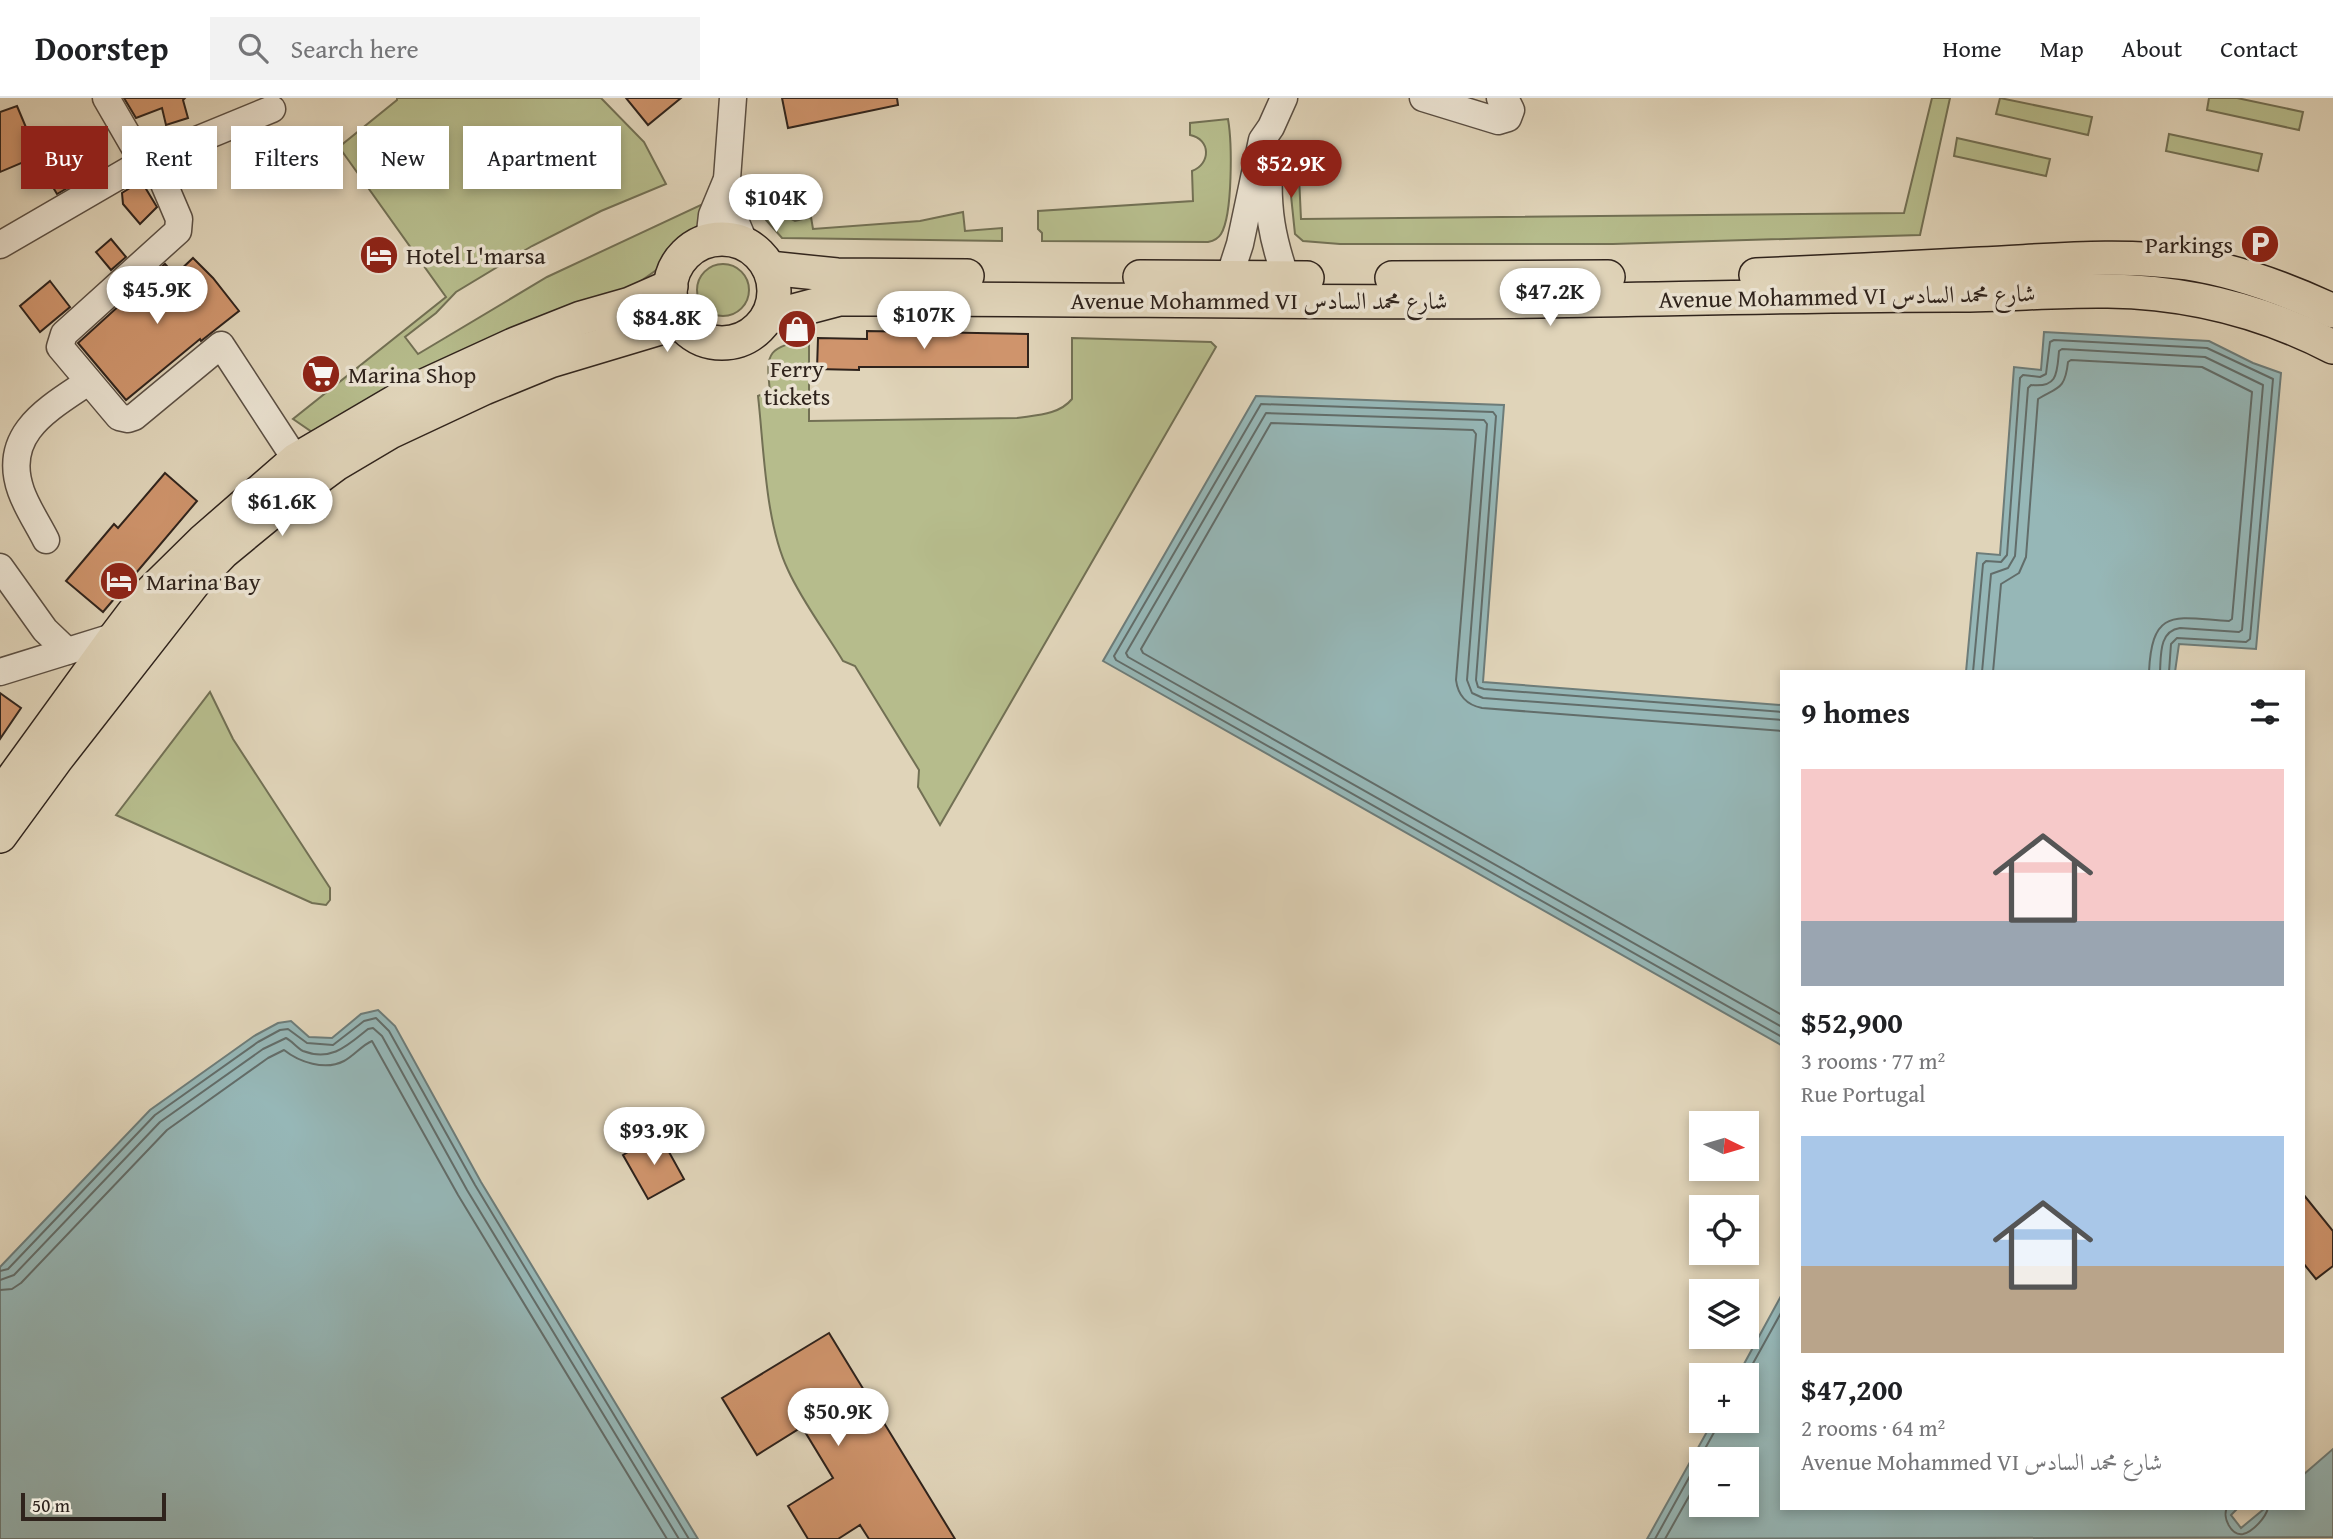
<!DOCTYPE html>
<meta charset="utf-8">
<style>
body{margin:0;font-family:"Gentium Book Plus",Amiri,serif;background:#f2f2f2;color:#202124;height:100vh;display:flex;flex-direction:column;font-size:26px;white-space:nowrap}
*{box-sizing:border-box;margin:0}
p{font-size:23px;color:#757577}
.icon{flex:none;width:38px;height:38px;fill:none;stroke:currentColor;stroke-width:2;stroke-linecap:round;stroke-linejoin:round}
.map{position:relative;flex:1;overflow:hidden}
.sheet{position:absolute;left:1780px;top:572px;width:525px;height:840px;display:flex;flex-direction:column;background:#fff;border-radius:0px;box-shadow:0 4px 10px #0003}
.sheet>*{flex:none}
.banner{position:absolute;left:21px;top:28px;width:665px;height:63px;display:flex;gap:14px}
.needle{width:46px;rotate:95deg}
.buttons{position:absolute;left:1689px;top:1013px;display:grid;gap:14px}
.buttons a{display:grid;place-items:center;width:70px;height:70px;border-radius:0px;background:#fff;box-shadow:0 4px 10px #0003;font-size:35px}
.scale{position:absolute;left:21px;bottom:18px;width:145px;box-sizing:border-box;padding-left:7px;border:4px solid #2f231c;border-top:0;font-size:19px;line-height:24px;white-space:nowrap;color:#2f231c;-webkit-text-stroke:5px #ebe3d2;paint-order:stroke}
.price{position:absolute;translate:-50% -60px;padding:0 16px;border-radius:24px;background:#fff;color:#222;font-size:23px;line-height:46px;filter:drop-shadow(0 2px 4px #0008)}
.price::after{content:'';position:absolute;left:50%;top:42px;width:21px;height:16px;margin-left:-10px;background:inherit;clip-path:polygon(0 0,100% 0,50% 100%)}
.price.current{background:#8f2418;color:#fff}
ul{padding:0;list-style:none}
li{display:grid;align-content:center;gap:14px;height:371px;padding:0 21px}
li span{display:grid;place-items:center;height:217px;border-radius:0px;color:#555}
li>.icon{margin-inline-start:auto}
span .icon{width:126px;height:126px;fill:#fffc;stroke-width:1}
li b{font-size:30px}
h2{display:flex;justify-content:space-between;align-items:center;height:84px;padding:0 21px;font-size:30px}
.tag{padding:0 24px;border-radius:0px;background:#fff;box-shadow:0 4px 10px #0003;font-size:24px;line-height:63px}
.tag.current{background:#8f2418;color:#fff}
header{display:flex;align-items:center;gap:42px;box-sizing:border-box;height:98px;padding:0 35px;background:#fff;border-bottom:2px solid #e0e0e0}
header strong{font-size:33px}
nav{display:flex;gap:38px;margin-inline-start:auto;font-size:24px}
.search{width:490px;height:63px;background:#f2f2f2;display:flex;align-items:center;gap:18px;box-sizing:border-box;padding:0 24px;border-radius:0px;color:#757577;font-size:26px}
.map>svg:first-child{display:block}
.green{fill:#b6bc8c;stroke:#727054;stroke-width:2}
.water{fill:#96b7b7;stroke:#6d7c79;stroke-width:2;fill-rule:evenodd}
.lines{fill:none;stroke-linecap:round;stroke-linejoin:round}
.shore{stroke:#626d6a;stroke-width:2}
.building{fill:#cf946c;stroke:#2f231c;stroke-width:2}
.minor-casing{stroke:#5b4f43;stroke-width:29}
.major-casing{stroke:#2f231c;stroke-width:36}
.minor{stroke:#ebe3d2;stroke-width:26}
.major{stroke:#e0d4b9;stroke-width:33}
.labels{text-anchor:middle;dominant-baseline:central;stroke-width:7;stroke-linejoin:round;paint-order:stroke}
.poi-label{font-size:24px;fill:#2f231c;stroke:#ebe3d2;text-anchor:start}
.street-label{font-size:24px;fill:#2f231c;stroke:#ebe3d2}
</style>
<header>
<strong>Doorstep</strong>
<div class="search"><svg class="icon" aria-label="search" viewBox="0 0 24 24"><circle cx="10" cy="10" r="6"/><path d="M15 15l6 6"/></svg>Search here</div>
<nav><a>Home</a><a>Map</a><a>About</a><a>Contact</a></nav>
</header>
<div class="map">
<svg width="2333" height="1441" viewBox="0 0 2333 1441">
<rect width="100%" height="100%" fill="#e0d4b9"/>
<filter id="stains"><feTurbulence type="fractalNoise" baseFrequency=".00286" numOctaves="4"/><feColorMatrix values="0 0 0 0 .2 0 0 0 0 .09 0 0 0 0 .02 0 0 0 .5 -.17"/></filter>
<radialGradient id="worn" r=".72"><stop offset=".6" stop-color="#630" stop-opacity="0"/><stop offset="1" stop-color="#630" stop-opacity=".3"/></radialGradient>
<!-- green -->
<g class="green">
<polygon points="397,0 601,0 644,44 666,86 601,113 532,148 456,194 436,215 405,239 418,256 547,179 705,105 699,127 691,135 662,168 631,190 315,336 293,321 446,199 339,49 397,2"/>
<polygon points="1932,0 1950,0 1920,137 1613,146 1340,146 1303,143 1295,136 1287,59 1298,57 1301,121 1904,115"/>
<polygon points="2000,0 2092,19 2088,37 1996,16"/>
<polygon points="2209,0 2237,0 2303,14 2299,32 2207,12"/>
<path d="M1228 21C1232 44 1233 116 1221 136 1218 141 1213 143 1208 144L1042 143V135L1038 131V113L1193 103 1192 73C1211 66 1211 41 1190 37V25Z"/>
<polygon points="2169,36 2262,56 2258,73 2166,53"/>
<polygon points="1957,40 2050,61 2046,78 1954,58"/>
<polygon points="775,112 795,123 811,119 813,131 920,123 963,114 965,133 1002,130 1002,143 782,140 766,122 768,115"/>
<circle cx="723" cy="192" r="26"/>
<path d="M1072 240 1211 244 1216 249 940 727 918 689 919 672 855 568 843 563C825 533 802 503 788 472 765 424 764 350 758 298L770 293C765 252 769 250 809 241V323L1017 320C1036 317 1059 317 1072 301Z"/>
<polygon points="210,594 233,641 330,790 330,802 326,807 312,805 116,717"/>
</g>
<!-- water -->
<g class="water">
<polygon points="2044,234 2209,243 2253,265 2281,275 2256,551 2179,546 2175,574 1966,574 1977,455 2000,457 2014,269 2041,272"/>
<polygon points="1256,298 1504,307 1483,584 1781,607 1781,947 1103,563"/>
<polygon points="378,912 395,928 481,1084 698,1441 0,1441 0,1169 150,1012 254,938 278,925 291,923 309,939 332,940 361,916"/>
<path d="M1781 1198 1782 1410H2238L2231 1417 2241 1430 2264 1411 2303 1410V1377L2333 1351V1439L1647 1441 1713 1323H1746V1278L1738 1277ZM1701 1362H1746V1407H1701Z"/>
</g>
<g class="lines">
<!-- shore -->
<g class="shore">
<polyline points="1973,574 1983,466 1986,463 2001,464 2007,457 2020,280 2023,277 2040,279 2046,276 2050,244 2054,242 2207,250 2273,281 2250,541 2246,544 2177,540 2171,546 2169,574"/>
<path d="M1982 574 1991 476 2008 470 2015 458 2028 290 2031 287C2058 290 2057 275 2059 253L2062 251 2205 259 2263 287 2242 532 2239 534 2180 530C2159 533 2161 557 2160 574"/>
<path d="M1993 574 2001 486 2019 475 2026 459 2038 301C2058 289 2065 292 2068 264L2071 262 2202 269 2252 294 2232 521 2229 523C2176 520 2152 508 2149 574"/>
<polyline points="1782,614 1484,591 1478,589 1476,582 1496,318 1493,314 1261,306 1114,558 1116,562 1782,939"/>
<polyline points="1782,622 1483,600 1472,595 1467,582 1487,326 1484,322 1266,315 1126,555 1128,559 1782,929"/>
<path d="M1782 633 1482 610C1467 607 1458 598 1456 582L1476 336 1473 332 1271 325 1141 551 1143 555 1782 917"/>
<polyline points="0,1173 8,1171 155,1017 258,944 280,932 288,931 307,945 333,947 364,923 376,920 389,933 475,1087 689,1441"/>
<path d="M0 1182 14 1177 160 1024 263 951 286 940C292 943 297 950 303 953 332 964 348 947 368 931L373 930 382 938 467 1092 679 1441"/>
<path d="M0 1192 12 1191 21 1185 167 1032 268 960 284 952C299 964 325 973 344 963 354 958 362 947 372 943L458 1097 667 1441"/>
<polyline points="1746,1278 1782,1213"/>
<path d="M2227 1410C2222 1419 2231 1438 2243 1436 2253 1434 2266 1419 2268 1410"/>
<polyline points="1655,1441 1717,1329 1718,1323"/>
<polyline points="1665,1441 1701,1377"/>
</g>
</g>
<!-- building -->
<g class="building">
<polygon points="124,0 185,0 183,2 188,20 166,27 162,10 136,20"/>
<polygon points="626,0 681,0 648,27"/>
<polygon points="782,0 897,0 898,7 788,30"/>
<polygon points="17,8 38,58 0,74 0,14"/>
<polygon points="60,46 81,82 57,96 36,61"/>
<polygon points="138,85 143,86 157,109 140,126 123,106 122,95"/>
<polygon points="111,141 126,159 111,172 96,154"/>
<polygon points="193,160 213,180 239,213 201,243 200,241 126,302 78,245 165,166 175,177"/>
<polygon points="50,183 70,209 40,234 20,208"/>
<polygon points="867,233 1028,236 1028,269 859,269 859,272 817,271 818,240 867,241"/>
<polygon points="165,375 197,403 103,514 66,483 114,426 118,430"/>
<polygon points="0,595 21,610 0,641"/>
<polygon points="659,1036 684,1081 648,1101 623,1057"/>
<polygon points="2303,1096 2333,1133 2333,1168 2316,1181 2303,1165"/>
<polygon points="829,1235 955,1441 869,1441 860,1427 838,1441 808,1441 788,1408 833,1380 802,1329 757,1357 722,1300"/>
</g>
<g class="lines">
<!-- minor casing -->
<g class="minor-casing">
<g id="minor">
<polyline points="106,0 143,64"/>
<polyline points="1423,0 1498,23 1508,20 1511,12 1507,4 1500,0"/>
<polyline points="153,60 179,121 178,133 64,236 60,249 119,319 128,321 134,319 221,247 296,362"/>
<path d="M1269 69C1267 112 1272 140 1286 180"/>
<polyline points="727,81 735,122 745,146"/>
<polyline points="709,143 712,117 727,81 733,0"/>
<polyline points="0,147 143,64 272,11"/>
<polyline points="1229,180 1240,146 1262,42 1271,29 1284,0"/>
<path d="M46 442C38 426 27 410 21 393 1 336 48 311 88 284"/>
<polyline points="0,469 45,532 67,553"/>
<polyline points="0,574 116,538"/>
</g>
</g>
<!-- major casing -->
<g class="major-casing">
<g id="major">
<circle cx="722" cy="193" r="52"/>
<polyline points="769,170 837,177 967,178"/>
<path d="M1756 177C1831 174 1905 170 1980 166 2048 163 2118 155 2187 165 2238 173 2286 191 2333 213"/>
<polyline points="1140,179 1307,180"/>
<polyline points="1392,180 1608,179"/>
<path d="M767 220 839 201C1073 200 1307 206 1541 203 1680 201 1818 197 1957 197 2007 197 2058 192 2108 193 2187 194 2263 213 2333 249"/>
<polyline points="0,698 116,538 144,501 203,443 296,362 417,291 513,247 581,220 630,206 671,188"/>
<polyline points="0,738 57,660 196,482 223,454 274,412 336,366 390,334 484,290 550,263 680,224"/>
</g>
</g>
<!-- minor -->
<use href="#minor" class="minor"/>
<!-- major -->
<use href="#major" class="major"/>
</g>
<!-- icons -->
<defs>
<g id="parking-disc" transform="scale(2.0125)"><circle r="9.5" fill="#8f2418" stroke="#ebe3d2"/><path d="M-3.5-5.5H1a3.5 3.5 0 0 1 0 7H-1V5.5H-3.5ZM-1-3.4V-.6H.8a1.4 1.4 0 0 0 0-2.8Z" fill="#fff"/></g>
<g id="hotel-disc" transform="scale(2.0125)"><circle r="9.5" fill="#8f2418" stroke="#ebe3d2"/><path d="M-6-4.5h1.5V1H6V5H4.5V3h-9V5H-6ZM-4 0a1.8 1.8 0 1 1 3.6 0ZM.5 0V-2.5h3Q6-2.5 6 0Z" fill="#fff"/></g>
<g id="shop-disc" transform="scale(2.0125)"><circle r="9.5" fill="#8f2418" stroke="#ebe3d2"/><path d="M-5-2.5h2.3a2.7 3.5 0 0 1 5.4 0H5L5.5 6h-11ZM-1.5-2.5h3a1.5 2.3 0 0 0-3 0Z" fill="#fff"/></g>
<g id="supermarket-disc" transform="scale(2.0125)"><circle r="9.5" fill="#8f2418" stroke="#ebe3d2"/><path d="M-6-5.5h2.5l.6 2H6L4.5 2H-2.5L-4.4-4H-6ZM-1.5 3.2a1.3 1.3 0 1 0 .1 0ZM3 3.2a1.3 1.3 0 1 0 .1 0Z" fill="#fff"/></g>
</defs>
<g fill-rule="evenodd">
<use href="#parking-disc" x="2260" y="146"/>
<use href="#hotel-disc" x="379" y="157"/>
<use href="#shop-disc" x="797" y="231"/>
<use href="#supermarket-disc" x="321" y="276"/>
<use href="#hotel-disc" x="119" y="483"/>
</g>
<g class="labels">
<!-- poi labels -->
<g class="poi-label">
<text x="2233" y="146" text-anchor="end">Parkings</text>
<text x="406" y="157">Hotel L'marsa</text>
<text x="797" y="270" text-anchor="middle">Ferry<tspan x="797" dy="28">tickets</tspan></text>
<text x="348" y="276">Marina Shop</text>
<text x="146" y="483">Marina Bay</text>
</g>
<!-- street labels -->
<g class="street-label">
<text transform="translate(1847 198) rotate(-1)">Avenue Mohammed VI شارع محمد السادس</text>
<text x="1259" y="202">Avenue Mohammed VI شارع محمد السادس</text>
</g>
</g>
<rect width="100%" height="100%" filter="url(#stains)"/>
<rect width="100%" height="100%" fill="url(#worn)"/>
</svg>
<div class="buttons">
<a><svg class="needle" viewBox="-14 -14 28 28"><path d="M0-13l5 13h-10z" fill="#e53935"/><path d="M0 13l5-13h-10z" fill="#757577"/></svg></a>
<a><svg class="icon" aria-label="locate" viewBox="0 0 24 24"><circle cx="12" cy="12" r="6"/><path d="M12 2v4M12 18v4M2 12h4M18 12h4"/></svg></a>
<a><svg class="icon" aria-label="layers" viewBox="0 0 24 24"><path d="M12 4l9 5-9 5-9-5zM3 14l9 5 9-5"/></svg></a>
<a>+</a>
<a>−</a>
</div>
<div class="scale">50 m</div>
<b class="price current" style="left:1291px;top:102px">$52.9K</b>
<b class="price" style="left:776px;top:136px">$104K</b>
<b class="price" style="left:157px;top:228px">$45.9K</b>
<b class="price" style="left:1550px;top:230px">$47.2K</b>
<b class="price" style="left:924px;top:253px">$107K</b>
<b class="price" style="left:667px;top:256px">$84.8K</b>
<b class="price" style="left:282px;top:440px">$61.6K</b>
<b class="price" style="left:654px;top:1069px">$93.9K</b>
<b class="price" style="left:838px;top:1350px">$50.9K</b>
<div class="banner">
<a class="tag current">Buy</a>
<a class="tag">Rent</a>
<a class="tag">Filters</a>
<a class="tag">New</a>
<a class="tag">Apartment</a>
</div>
<section class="sheet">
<h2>9 homes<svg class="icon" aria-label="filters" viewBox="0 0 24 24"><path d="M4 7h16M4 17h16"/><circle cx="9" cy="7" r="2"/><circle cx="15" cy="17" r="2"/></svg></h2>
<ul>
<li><span style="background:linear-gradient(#f6c9c9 70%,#9aa5b1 0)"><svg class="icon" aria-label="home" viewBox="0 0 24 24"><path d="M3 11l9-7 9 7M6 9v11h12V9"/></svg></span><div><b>$52,900</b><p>3 rooms · 77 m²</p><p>Rue Portugal</p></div></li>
<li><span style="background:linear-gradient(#a9c7e8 60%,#b9a48a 0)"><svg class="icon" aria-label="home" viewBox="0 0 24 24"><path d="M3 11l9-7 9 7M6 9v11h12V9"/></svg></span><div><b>$47,200</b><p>2 rooms · 64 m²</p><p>Avenue Mohammed VI شارع محمد السادس</p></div></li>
</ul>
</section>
</div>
